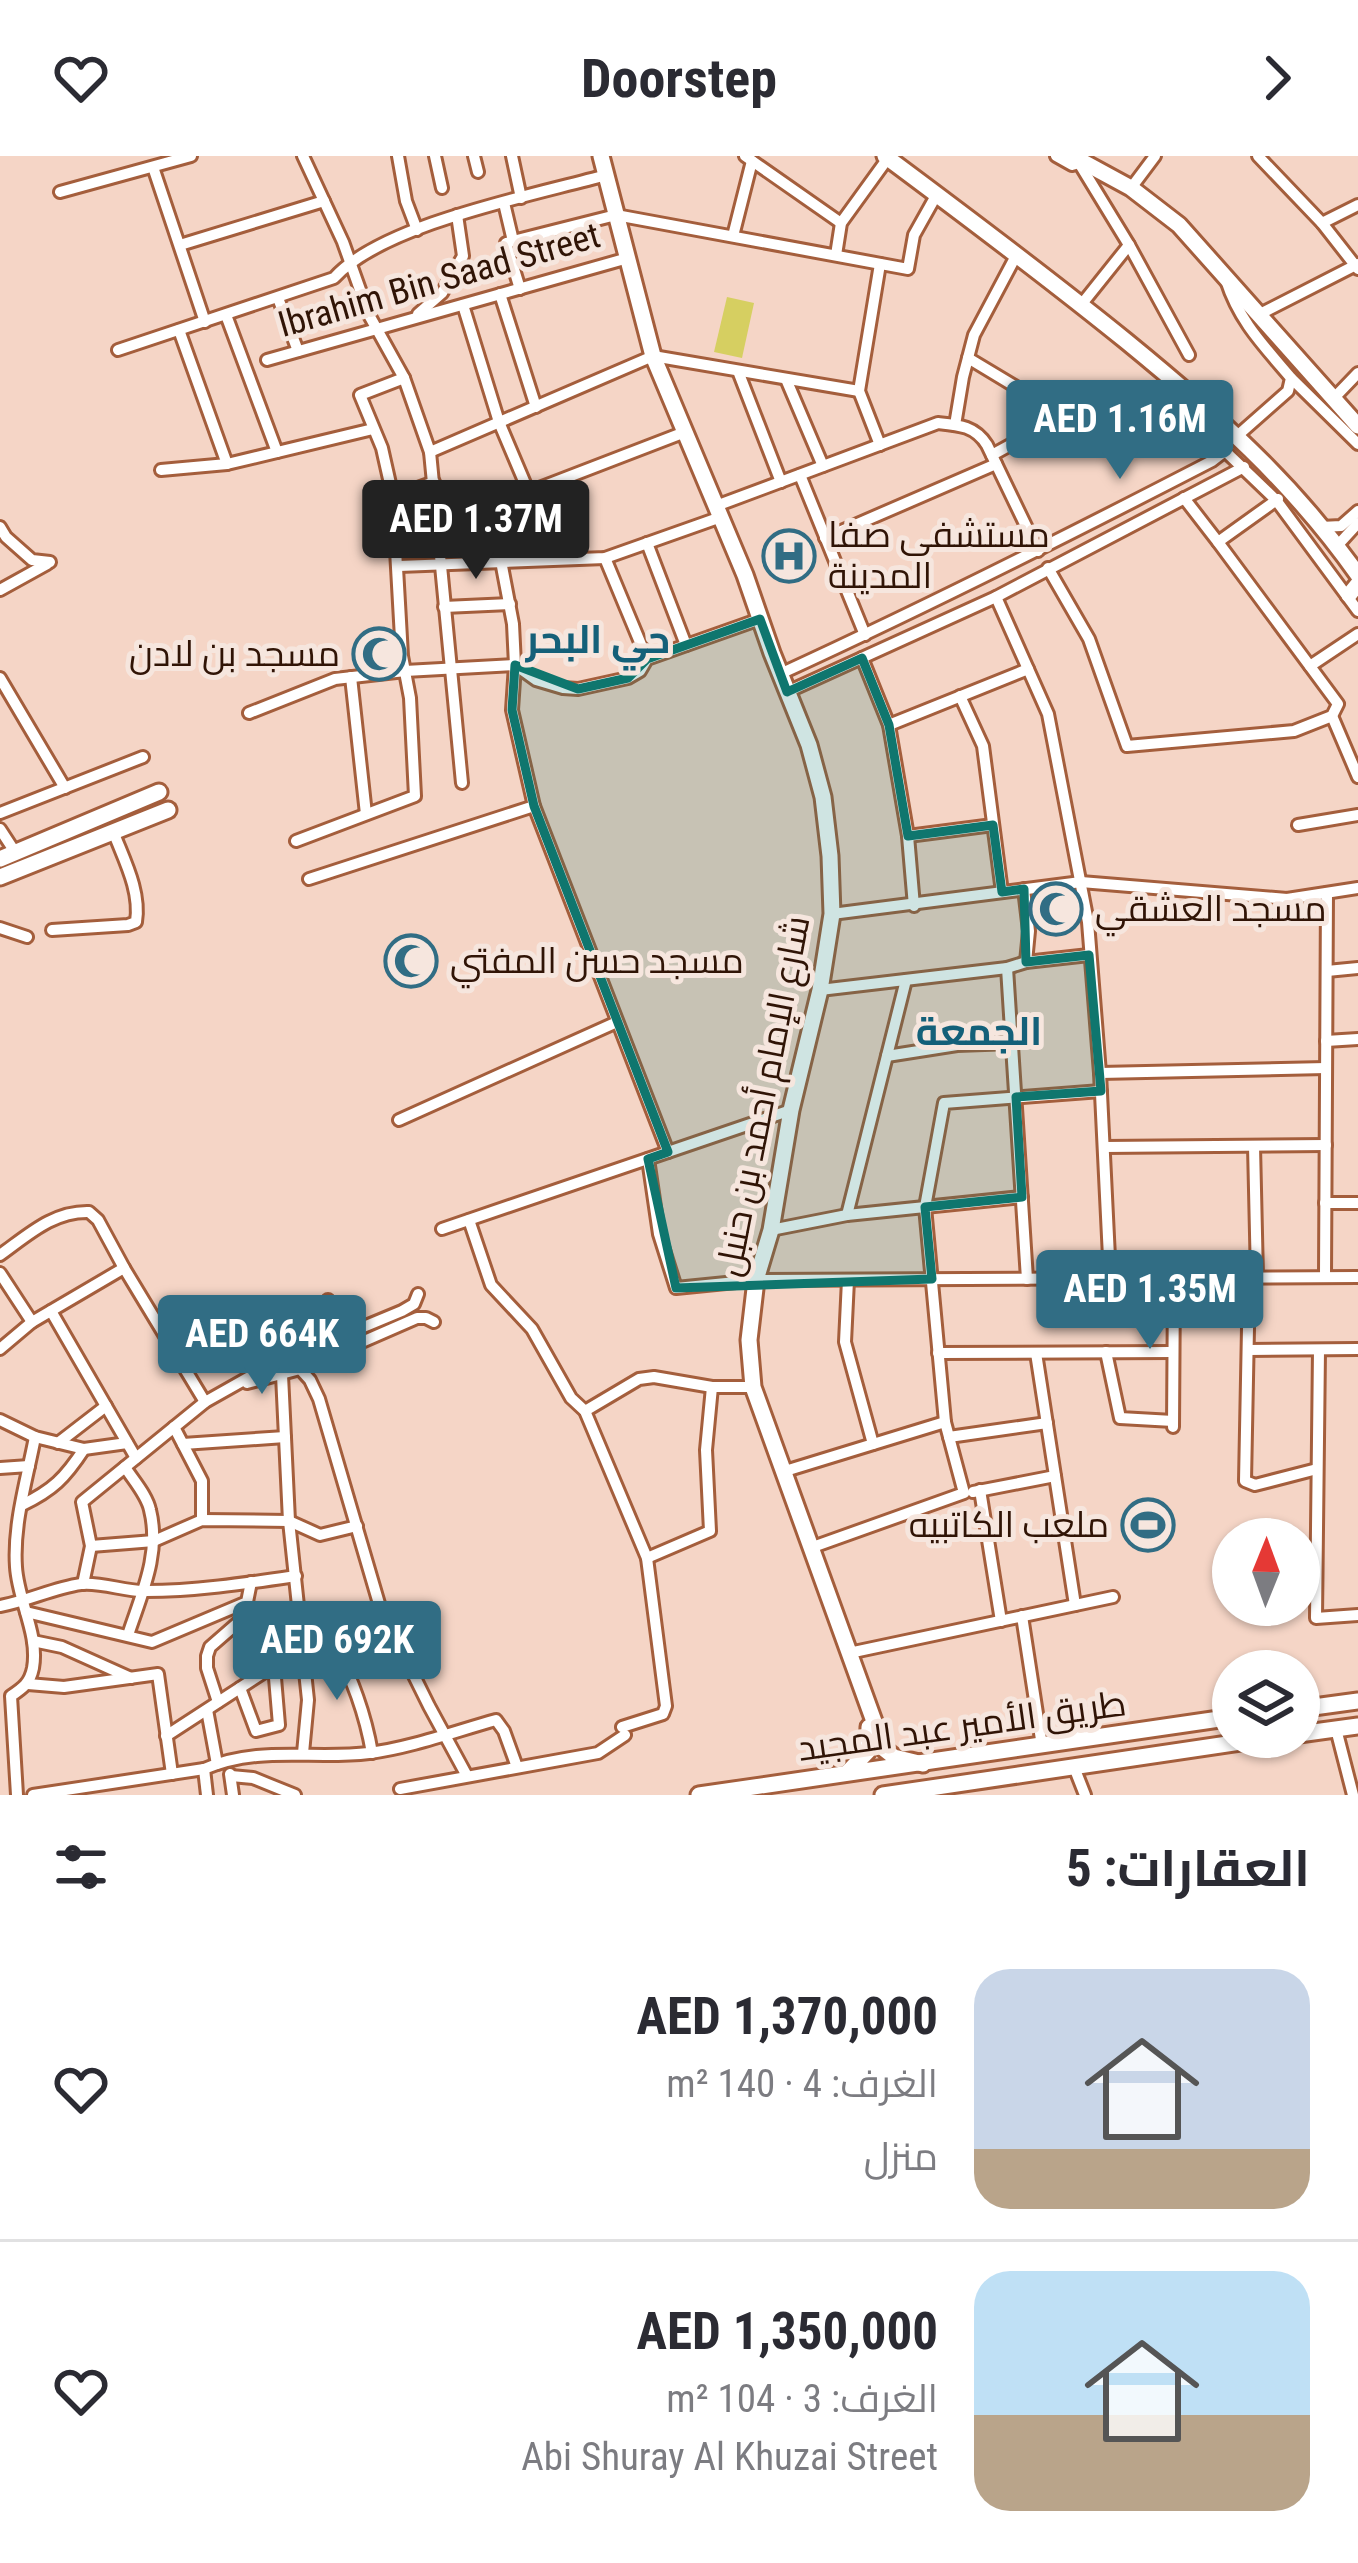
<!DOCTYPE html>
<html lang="ar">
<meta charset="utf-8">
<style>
body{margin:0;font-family:"Roboto Condensed",Cairo,sans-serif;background:#f2f2f3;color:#2b2b33;direction:rtl;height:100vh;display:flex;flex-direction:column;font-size:45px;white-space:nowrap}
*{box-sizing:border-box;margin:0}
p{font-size:39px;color:#7c7c81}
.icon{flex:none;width:66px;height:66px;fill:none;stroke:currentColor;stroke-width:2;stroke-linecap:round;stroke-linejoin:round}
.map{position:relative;height:1639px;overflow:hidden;direction:ltr}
.panel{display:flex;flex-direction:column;background:#fff;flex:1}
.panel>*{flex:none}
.needle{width:78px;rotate:1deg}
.tools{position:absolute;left:1212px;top:1362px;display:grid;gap:24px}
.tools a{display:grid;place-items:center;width:108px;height:108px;border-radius:50%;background:#fff;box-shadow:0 3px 9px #0004;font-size:60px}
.price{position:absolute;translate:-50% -102px;padding:0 27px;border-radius:12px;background:#316d84;color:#fff;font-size:39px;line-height:78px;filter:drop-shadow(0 3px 6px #0008)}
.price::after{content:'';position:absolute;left:50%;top:72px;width:36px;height:27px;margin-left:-18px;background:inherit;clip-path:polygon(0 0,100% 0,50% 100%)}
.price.selected{background:#222;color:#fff}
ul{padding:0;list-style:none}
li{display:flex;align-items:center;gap:36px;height:300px;padding:0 48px}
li+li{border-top:3px solid #e1e1e2}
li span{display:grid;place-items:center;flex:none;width:336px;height:240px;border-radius:36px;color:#555}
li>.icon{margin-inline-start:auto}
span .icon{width:144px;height:144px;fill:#fffc;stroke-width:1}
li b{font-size:51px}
h2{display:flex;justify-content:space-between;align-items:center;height:144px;padding:0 48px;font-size:51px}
header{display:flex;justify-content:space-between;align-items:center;height:156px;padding:0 48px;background:#fff;font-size:54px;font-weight:700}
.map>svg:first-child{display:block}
.green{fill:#d6cf61}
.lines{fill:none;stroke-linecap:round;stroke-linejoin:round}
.minor-casing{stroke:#a45e3c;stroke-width:16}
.secondary-casing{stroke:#a45e3c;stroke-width:21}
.minor{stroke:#fff;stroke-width:10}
.secondary{stroke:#fff;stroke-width:15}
.marked{fill:#0f766e;fill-opacity:0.2;stroke:#0f766e;stroke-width:9;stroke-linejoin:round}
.labels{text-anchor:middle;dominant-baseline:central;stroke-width:10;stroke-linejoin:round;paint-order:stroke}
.street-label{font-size:36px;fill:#301406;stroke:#f6e6de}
.poi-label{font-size:36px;fill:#301406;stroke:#f6e6de;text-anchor:start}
.neighbourhood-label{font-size:39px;font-weight:bold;fill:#146079;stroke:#f6e6de}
</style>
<header><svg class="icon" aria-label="forward" viewBox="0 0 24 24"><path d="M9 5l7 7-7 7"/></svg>Doorstep<svg class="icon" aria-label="heart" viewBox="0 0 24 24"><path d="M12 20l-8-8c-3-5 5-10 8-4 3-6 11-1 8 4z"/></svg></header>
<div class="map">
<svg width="1358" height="1639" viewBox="0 0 1358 1639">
<rect width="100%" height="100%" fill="#f5d5c6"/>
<!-- green -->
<polygon class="green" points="727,141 754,147 742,202 714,196"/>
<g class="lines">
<!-- minor casing -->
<g class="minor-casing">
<g id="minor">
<polyline points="303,0 343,86 369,159 404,222 430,296 462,627"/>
<polyline points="398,0 406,45 417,74"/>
<polyline points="435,0 442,32"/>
<polyline points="474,0 478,16"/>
<polyline points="512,0 521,42"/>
<polyline points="745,0 841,67"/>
<polyline points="1056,0 1072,9 1083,6"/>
<polyline points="1258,0 1322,67 1358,113"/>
<polyline points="1079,7 1129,89 1189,199"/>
<polyline points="153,11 205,166"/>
<polyline points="1131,32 1155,0"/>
<polyline points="60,36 191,0"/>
<polyline points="504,47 513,85 506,87 520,133"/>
<polyline points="1322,67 1358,49"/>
<polyline points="733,80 752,5"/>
<polyline points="513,85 616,59 908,113 914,79 937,38"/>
<polyline points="180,89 324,45"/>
<polyline points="836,99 841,67 888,2"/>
<polyline points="880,108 859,235 880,289"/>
<path d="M1226 124C1239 165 1263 189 1291 222L1288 235 1237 280"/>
<polyline points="500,138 536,251"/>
<polyline points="278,142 298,195"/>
<polyline points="463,149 499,266 557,403"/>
<polyline points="1081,149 1129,89"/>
<polyline points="418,158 442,137 463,100 457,59"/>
<polyline points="226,159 277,296"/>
<polyline points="1258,159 1358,108"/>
<polyline points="179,174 227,308"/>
<path d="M118 194 334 122C382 68 535 39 606 19"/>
<polyline points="968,202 1056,255 1052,266 992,299"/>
<polyline points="267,204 628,102"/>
<polyline points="738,215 781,326"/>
<polyline points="786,223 823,310"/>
<polyline points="1292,223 1358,288"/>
<polyline points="1333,243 1358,217"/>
<polyline points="1212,260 1225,295 1276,344 1358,455"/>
<polyline points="955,269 963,221 974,179 1017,98"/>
<polyline points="430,296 653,200 859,235"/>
<polyline points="161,314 227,308 373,273"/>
<polyline points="800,319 865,479"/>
<polyline points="529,336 685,276"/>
<polyline points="393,341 434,326"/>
<polyline points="1184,342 1218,386 1278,343"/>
<path d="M716 350 938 267C959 269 975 270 987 289L1038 395"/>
<polyline points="0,371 6,381 32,404 50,406"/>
<polyline points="1321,371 1341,370 1358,355"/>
<polyline points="825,382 996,308"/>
<polyline points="647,387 686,489"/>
<polyline points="1337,390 1358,367"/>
<polyline points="605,402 647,503"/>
<polyline points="501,405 513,468 515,509 512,554 534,650 668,996"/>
<polyline points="399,410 605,402 721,361"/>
<polyline points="1048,412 1089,483 1127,590 1294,575 1332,560 1338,548 1218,386"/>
<polyline points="0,434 47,408"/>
<polyline points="996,441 1048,558 1088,766 1100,917 1110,1122"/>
<polyline points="444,451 510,448"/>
<polyline points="862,502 889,569 908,680 914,750"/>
<polyline points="1310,510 1358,478"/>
<path d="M780 518C926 451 1069 379 1212 305L1225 295"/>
<polyline points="351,521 366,658"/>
<polyline points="0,522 65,632"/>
<polyline points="787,536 996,441 1244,311"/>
<polyline points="960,540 983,590 1002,736"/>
<polyline points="249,557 335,523 405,515 515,509 536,524 563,532 578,533 628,522 640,515 647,503 760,463"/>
<polyline points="1332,560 1358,621"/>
<polyline points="889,569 1028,513"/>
<polyline points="0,657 143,601"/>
<polyline points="1298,669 1358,659"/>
<polyline points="0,673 15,696"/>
<polyline points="908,680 993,669"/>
<polyline points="296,685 415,640 410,542 402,500 393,341 382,292 360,239 404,222"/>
<polyline points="309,723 534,650"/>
<polyline points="1024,733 1029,775 1026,806"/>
<polyline points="832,758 1081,726 1287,743 1358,732"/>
<polyline points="0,772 27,781"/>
<path d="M52 774 128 769 136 766C141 735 124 704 113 675"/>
<polyline points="1007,812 1027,1123"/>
<polyline points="1327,815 1358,812"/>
<polyline points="820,834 1007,812 1026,806 1089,799"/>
<polyline points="1326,885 1358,883"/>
<polyline points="887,900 957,889 1012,887"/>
<polyline points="1100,917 1326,912"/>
<polyline points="399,964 617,866"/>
<polyline points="1254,990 1257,1121"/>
<polyline points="1104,991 1326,989"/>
<polyline points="648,1003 659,1078 676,1132 756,1124 1358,1121"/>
<polyline points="1325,1047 1358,1047"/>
<polyline points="847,1059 906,824"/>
<polyline points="469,1064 491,1129 532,1173 571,1242 585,1255 647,1402 666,1550 663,1558 622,1571"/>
<polyline points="442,1073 791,954"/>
<polyline points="771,1074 847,1059 1022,1041"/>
<path d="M0 1099C28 1079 53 1055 89 1056L98 1064 124 1112 205 1246"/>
<polyline points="0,1117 32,1166"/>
<polyline points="1249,1121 1245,1325 1255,1329 1317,1313"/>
<polyline points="1325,1121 1327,737"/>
<polyline points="848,1124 845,1186 873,1288"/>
<polyline points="328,1144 343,1180"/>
<polyline points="268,1151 287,1203"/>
<polyline points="51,1155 136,1302"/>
<polyline points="234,1157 255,1218"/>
<polyline points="0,1193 32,1166 124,1112"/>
<polyline points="1248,1194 1358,1193"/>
<polyline points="1319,1194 1316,1462 1358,1459"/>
<polyline points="1106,1196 1120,1262 1173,1265"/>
<polyline points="938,1197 1173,1196"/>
<polyline points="1036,1197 1075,1449"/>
<polyline points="300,1213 310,1224 319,1243 380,1451 429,1550 467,1620"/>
<polyline points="282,1219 289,1365 308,1544 303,1597"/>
<polyline points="247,1227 300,1213 417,1162 426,1162 434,1166"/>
<polyline points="585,1255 639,1223 654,1221 712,1231 753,1231"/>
<polyline points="0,1264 35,1281 84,1293 127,1287"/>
<polyline points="174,1271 202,1325 202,1364"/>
<polyline points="1173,1271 1174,1122"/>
<polyline points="949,1281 1047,1267"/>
<polyline points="58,1287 106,1250"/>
<polyline points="183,1288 285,1281"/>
<path d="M125 1311C133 1324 147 1339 150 1354 161 1398 141 1439 128 1479"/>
<polyline points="0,1312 29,1310"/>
<polyline points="782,1316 945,1266"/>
<polyline points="980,1334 1001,1465"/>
<polyline points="973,1336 1055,1320"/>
<path d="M22 1349C53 1334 65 1322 84 1293"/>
<polyline points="91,1390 154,1385 202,1364 289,1365 320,1379 357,1370"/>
<polyline points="810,1392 964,1337 945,1266 925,1051 944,947 1101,935"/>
<polyline points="647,1402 710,1375 706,1294 712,1231"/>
<polyline points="83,1428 91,1390 82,1346 205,1246 267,1211 402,1155 414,1148 418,1138"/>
<path d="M0 1450C28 1445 53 1432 81 1428 104 1426 125 1436 146 1435 195 1435 248 1427 296 1420"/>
<polyline points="26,1456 152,1486 247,1446 251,1426"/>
<polyline points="1022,1460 1042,1590"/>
<polyline points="33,1485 62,1491 131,1522"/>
<path d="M335 1488C352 1524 365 1556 372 1597"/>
<polyline points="849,1497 1113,1441"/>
<polyline points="28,1528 64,1531 158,1518 172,1618"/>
<polyline points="240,1532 256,1575 279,1569 274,1510"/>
<polyline points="218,1546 207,1512 207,1500 210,1491 241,1464 247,1446"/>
<polyline points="207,1554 217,1608"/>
<polyline points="1336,1573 1353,1639"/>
<polyline points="166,1580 286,1502 390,1470"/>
<polyline points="1074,1611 1085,1639"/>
<polyline points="204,1613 207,1639"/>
<polyline points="230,1618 233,1639"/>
<polyline points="231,1620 253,1622 295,1639"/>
<polyline points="400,1633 598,1597 625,1579"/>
<path d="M17 1639 11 1540C23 1532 30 1527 33 1512 39 1478 18 1445 16 1411 13 1368 27 1323 35 1281"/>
<path d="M33 1639 204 1613C260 1589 312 1604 369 1597 410 1592 456 1575 496 1564L504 1575 517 1611"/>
</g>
</g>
<!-- secondary casing -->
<g class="secondary-casing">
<g id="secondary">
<polyline points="601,0 653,200 745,419 772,497 809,589 823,641 830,700 832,758 820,834 791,954 771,1074 756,1124 749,1184 753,1231 884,1593 894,1601 923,1608"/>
<path d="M885 0C967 61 1047 121 1126 185 1214 257 1292 325 1358 419"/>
<polyline points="1072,0 1131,32 1179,69 1358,270"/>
<polyline points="1349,439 1358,428"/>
<polyline points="0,703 159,636"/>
<polyline points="0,721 168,654"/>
<polyline points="1299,1553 1358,1545"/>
<polyline points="1299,1578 1358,1570"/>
<polyline points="848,1616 868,1595 869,1571"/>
<polyline points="699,1639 1233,1561"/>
<polyline points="883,1639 1275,1581"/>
</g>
</g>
<!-- minor -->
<use href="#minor" class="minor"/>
<!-- secondary -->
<use href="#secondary" class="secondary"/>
</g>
<!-- marked area -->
<path class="marked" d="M760 463 787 536 862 502 889 569 908 680 993 669 1002 736 1024 733 1026 806 1089 799 1101 935 1016 941 1022 1041 925 1051 932 1123 676 1132 648 1003 668 996 534 650 512 554 515 509 578 533 628 522 647 503Z"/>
<!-- icons -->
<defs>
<g id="hospital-ring" transform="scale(2.7)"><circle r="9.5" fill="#f6e6de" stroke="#316d84" stroke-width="1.5"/><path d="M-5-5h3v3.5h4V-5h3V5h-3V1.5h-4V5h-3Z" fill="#316d84"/></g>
<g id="mosque-ring" transform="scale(2.7)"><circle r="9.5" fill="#f6e6de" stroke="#316d84" stroke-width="1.5"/><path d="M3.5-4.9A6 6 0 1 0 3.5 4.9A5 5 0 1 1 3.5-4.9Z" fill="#316d84"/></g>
<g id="stadium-ring" transform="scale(2.7)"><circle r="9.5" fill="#f6e6de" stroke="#316d84" stroke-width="1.5"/><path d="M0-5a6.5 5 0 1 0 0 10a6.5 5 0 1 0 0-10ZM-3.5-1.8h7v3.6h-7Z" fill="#316d84"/></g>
</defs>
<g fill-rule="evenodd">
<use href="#hospital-ring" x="789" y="400"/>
<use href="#mosque-ring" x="379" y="498"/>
<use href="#mosque-ring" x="1056" y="753"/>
<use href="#mosque-ring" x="411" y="805"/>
<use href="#stadium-ring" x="1148" y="1369"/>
</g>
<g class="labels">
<!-- street labels -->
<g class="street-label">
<text transform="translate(439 124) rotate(-16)">Ibrahim Bin Saad Street</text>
<text transform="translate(763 940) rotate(-79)">شارع الإمام أحمد بن حنبل</text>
<text transform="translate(962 1570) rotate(-8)">طريق الأمير عبد المجيد</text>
</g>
<!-- poi labels -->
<g class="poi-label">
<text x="828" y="379">مستشفی صفا<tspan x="828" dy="41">المدینة</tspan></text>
<text x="340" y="498" text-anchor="end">مسجد بن لادن</text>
<text x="1095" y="753">مسجد العشقي</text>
<text x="450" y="805">مسجد حسن المفتي</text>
<text x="1109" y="1369" text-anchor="end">ملعب الكاتبيه</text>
</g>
<!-- neighbourhood labels -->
<g class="neighbourhood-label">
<text x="598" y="484">حي البحر</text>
<text x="979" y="876">الجمعة</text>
</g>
</g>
</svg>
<div class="tools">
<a><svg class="needle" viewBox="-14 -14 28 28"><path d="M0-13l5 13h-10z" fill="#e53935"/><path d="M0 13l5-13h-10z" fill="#7c7c81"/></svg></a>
<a><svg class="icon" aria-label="layers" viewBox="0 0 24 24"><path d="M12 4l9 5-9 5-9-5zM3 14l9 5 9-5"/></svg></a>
</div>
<b class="price" style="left:1120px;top:326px">AED 1.16M</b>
<b class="price selected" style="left:476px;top:426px">AED 1.37M</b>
<b class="price" style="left:1150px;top:1196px">AED 1.35M</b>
<b class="price" style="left:262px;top:1241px">AED 664K</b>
<b class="price" style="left:337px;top:1547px">AED 692K</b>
</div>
<section class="panel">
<h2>العقارات: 5<svg class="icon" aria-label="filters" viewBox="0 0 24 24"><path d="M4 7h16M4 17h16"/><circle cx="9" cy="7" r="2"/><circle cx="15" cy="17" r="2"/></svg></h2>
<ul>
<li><span style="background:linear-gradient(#c9d6e8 75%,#b9a48a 0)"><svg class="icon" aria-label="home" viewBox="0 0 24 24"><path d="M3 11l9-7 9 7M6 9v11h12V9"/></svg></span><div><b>AED 1,370,000</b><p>الغرف: 4 · 140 m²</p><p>منزل</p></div><svg class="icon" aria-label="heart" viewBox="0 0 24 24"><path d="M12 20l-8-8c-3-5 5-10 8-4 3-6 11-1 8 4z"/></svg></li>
<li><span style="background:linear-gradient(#bfe0f5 60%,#b9a48a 0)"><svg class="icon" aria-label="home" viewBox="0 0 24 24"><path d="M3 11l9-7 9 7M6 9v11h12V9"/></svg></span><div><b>AED 1,350,000</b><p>الغرف: 3 · 104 m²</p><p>Abi Shuray Al Khuzai Street</p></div><svg class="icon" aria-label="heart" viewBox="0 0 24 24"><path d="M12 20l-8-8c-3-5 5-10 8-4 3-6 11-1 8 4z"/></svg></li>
</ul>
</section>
